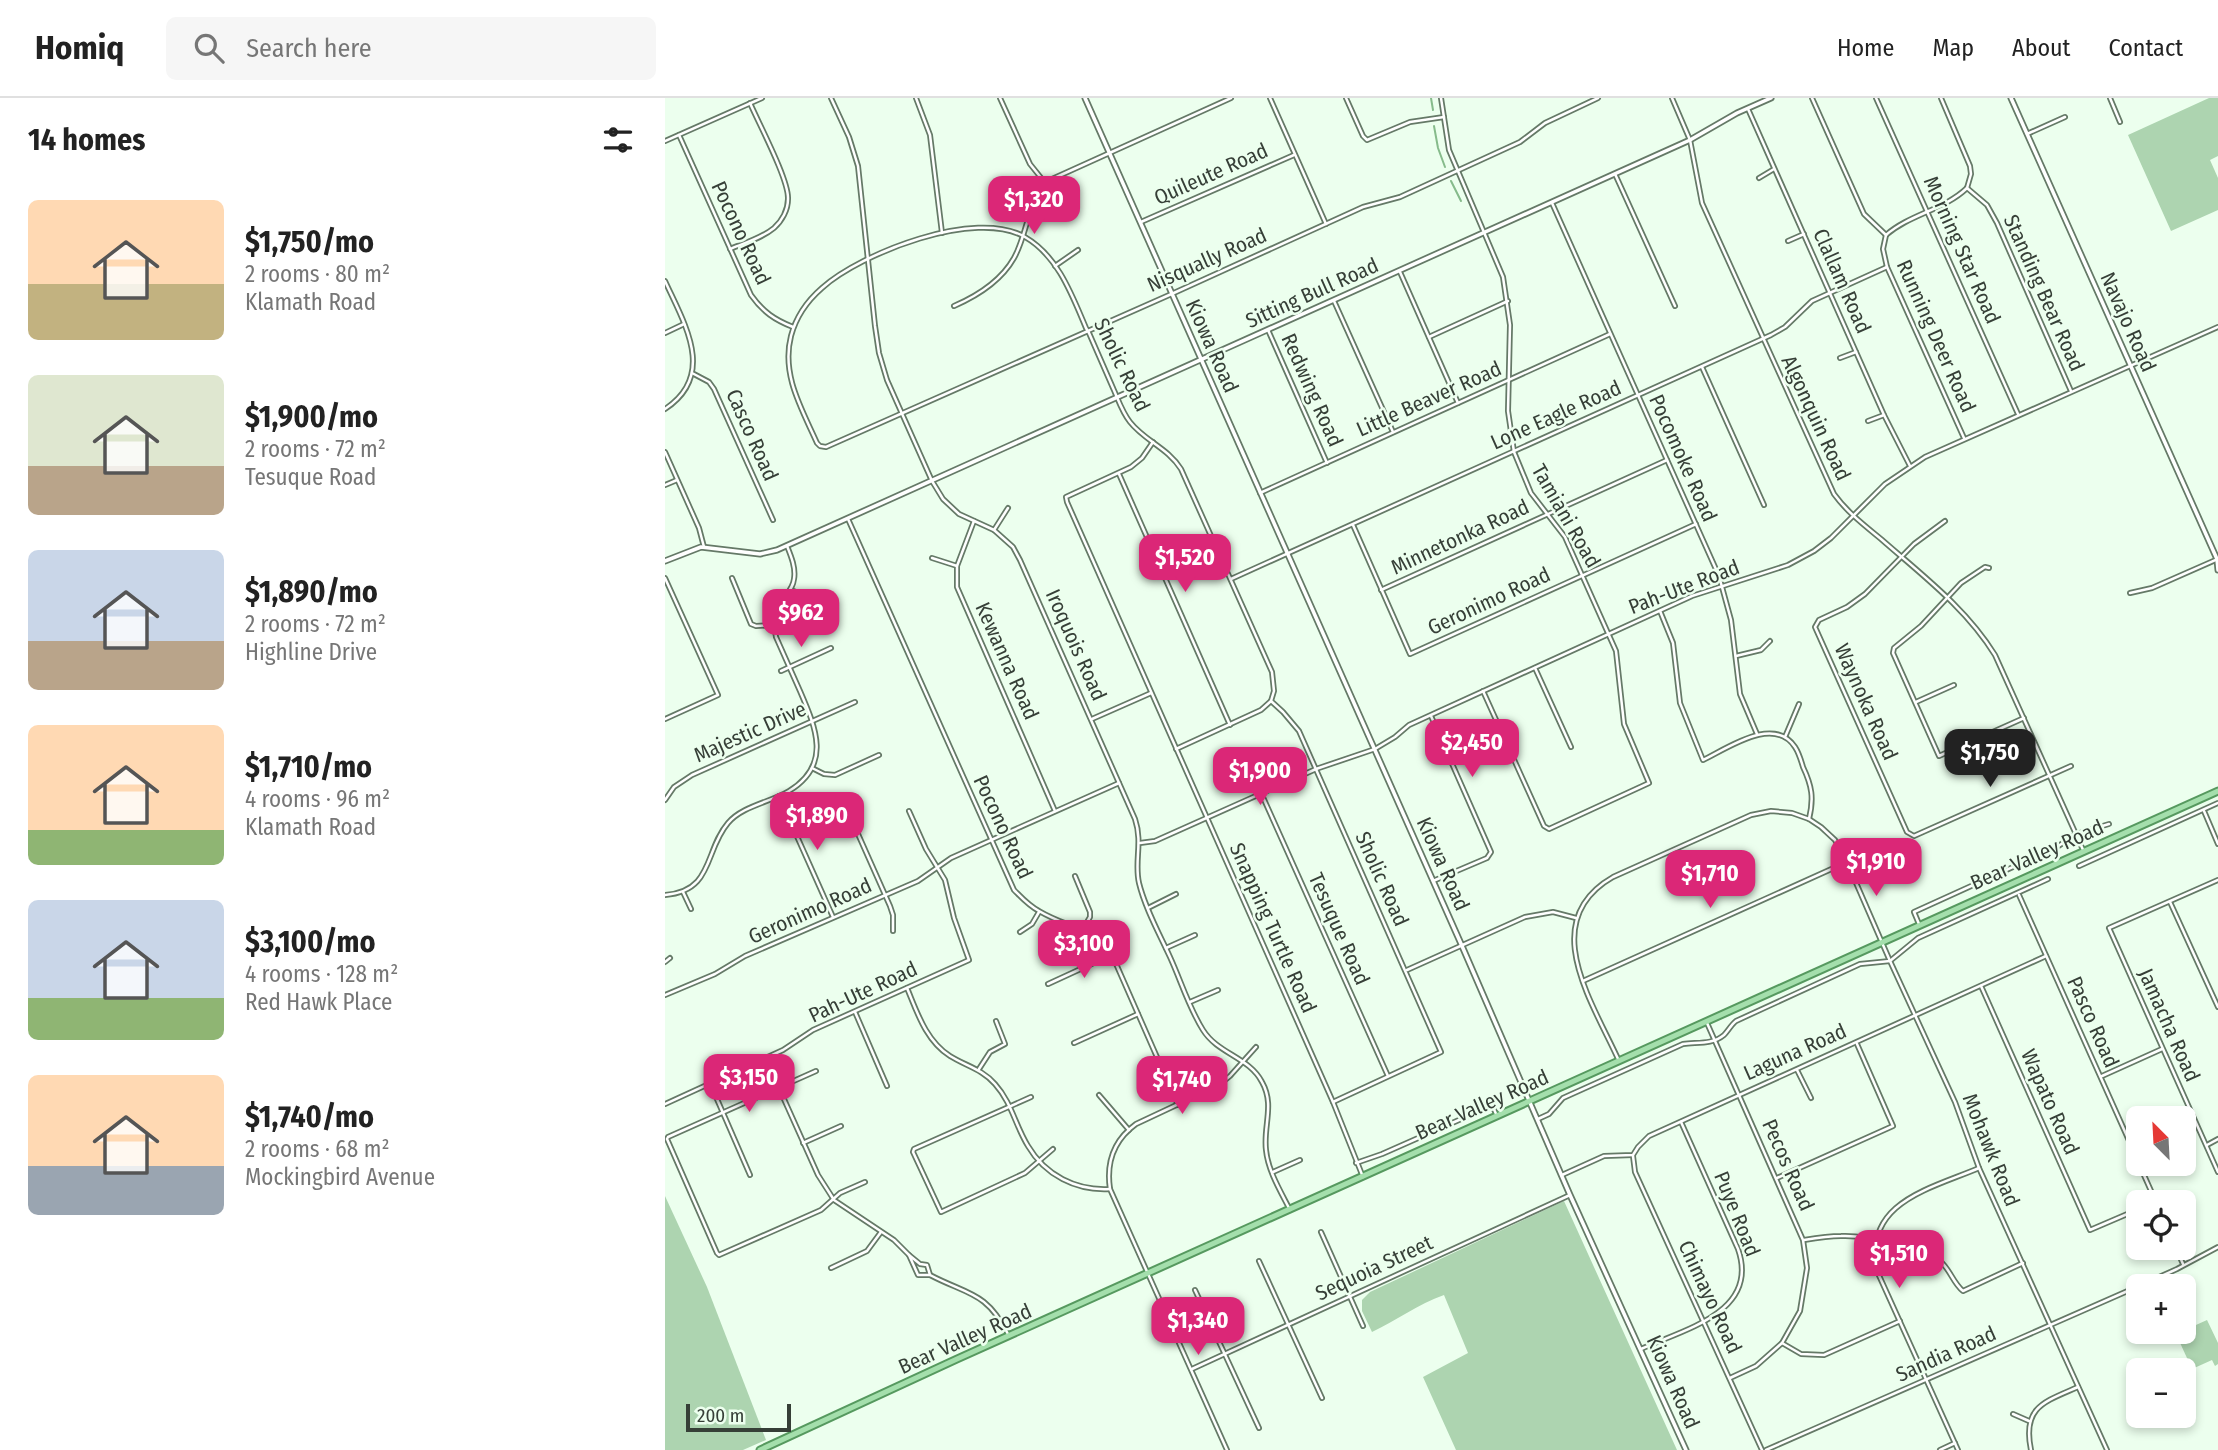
<!DOCTYPE html>
<meta charset="utf-8">
<style>
body{margin:0;font-family:"Fira Sans Condensed",sans-serif;background:#f6f6f6;color:#222;height:100vh;display:flex;flex-direction:column;font-size:26px;white-space:nowrap}
*{box-sizing:border-box;margin:0}
p{font-size:23px;color:#767676}
.icon{flex:none;width:38px;height:38px;fill:none;stroke:currentColor;stroke-width:2;stroke-linecap:round;stroke-linejoin:round}
.map{position:relative;flex:1;overflow:hidden}
.sheet{display:flex;flex-direction:column;background:#fff;width:665px}
.sheet>*{flex:none}
.needle{width:46px;rotate:336deg}
.controls{position:absolute;left:1461px;top:1008px;display:grid;gap:14px}
.controls a{display:grid;place-items:center;width:70px;height:70px;border-radius:10px;background:#fff;box-shadow:0 4px 10px #0003;font-size:35px}
.scale{position:absolute;left:21px;bottom:18px;width:105px;box-sizing:border-box;padding-left:7px;border:4px solid #363f37;border-top:0;font-size:19px;line-height:24px;white-space:nowrap;color:#363f37;-webkit-text-stroke:5px #ecffee;paint-order:stroke}
.price{position:absolute;translate:-50% -60px;padding:0 16px;border-radius:14px;background:#db2777;color:#fff;font-size:23px;line-height:46px;filter:drop-shadow(0 2px 4px #0008)}
.price::after{content:'';position:absolute;left:50%;top:42px;width:21px;height:16px;margin-left:-10px;background:inherit;clip-path:polygon(0 0,100% 0,50% 100%)}
.price.active{background:#222;color:#fff}
ul{padding:0;list-style:none}
li{display:flex;align-items:center;gap:21px;height:175px;padding:0 28px}
li span{display:grid;place-items:center;flex:none;width:196px;height:140px;border-radius:10px;color:#555}
li>.icon{margin-inline-start:auto}
span .icon{width:84px;height:84px;fill:#fffc;stroke-width:1}
li b{font-size:30px}
h2{display:flex;justify-content:space-between;align-items:center;height:84px;padding:0 28px;font-size:30px}
header{display:flex;align-items:center;gap:42px;box-sizing:border-box;height:98px;padding:0 35px;background:#fff;border-bottom:2px solid #e0e0e0}
header strong{font-size:33px}
nav{display:flex;gap:38px;margin-inline-start:auto;font-size:24px}
.search{width:490px;height:63px;background:#f6f6f6;display:flex;align-items:center;gap:18px;box-sizing:border-box;padding:0 24px;border-radius:10px;color:#767676;font-size:26px}
main{display:flex;flex:1;min-height:0}
.map>svg:first-child{display:block}
.green{fill:#add4b0}
.lines{fill:none;stroke-linecap:round;stroke-linejoin:round}
.stream{stroke:#86bb8b;stroke-width:2}
.minor-casing{stroke:#657967;stroke-width:6}
.tertiary-casing{stroke:#657967;stroke-width:7}
.secondary-casing{stroke:#657967;stroke-width:7}
.primary-casing{stroke:#56995f;stroke-width:9}
.minor{stroke:#fff;stroke-width:2.5}
.tertiary{stroke:#fff;stroke-width:3.5}
.secondary{stroke:#fff;stroke-width:3.5}
.primary{stroke:#a4dfac;stroke-width:5}
.labels{text-anchor:middle;dominant-baseline:central;stroke-width:5;stroke-linejoin:round;paint-order:stroke}
.street-label{font-size:21px;fill:#363f37;stroke:#ecffee}
</style>
<header>
<strong>Homiq</strong>
<div class="search"><svg class="icon" aria-label="search" viewBox="0 0 24 24"><circle cx="10" cy="10" r="6"/><path d="M15 15l6 6"/></svg>Search here</div>
<nav><a>Home</a><a>Map</a><a>About</a><a>Contact</a></nav>
</header>
<main>
<section class="sheet">
<h2>14 homes<svg class="icon" aria-label="filters" viewBox="0 0 24 24"><path d="M4 7h16M4 17h16"/><circle cx="9" cy="7" r="2"/><circle cx="15" cy="17" r="2"/></svg></h2>
<ul>
<li><span style="background:linear-gradient(#ffd9b3 60%,#c2b280 0)"><svg class="icon" aria-label="home" viewBox="0 0 24 24"><path d="M3 11l9-7 9 7M6 9v11h12V9"/></svg></span><div><b>$1,750/mo</b><p>2 rooms · 80 m²</p><p>Klamath Road</p></div></li>
<li><span style="background:linear-gradient(#dfe7d0 65%,#b9a48a 0)"><svg class="icon" aria-label="home" viewBox="0 0 24 24"><path d="M3 11l9-7 9 7M6 9v11h12V9"/></svg></span><div><b>$1,900/mo</b><p>2 rooms · 72 m²</p><p>Tesuque Road</p></div></li>
<li><span style="background:linear-gradient(#c9d6e8 65%,#b9a48a 0)"><svg class="icon" aria-label="home" viewBox="0 0 24 24"><path d="M3 11l9-7 9 7M6 9v11h12V9"/></svg></span><div><b>$1,890/mo</b><p>2 rooms · 72 m²</p><p>Highline Drive</p></div></li>
<li><span style="background:linear-gradient(#ffd9b3 75%,#8fb573 0)"><svg class="icon" aria-label="home" viewBox="0 0 24 24"><path d="M3 11l9-7 9 7M6 9v11h12V9"/></svg></span><div><b>$1,710/mo</b><p>4 rooms · 96 m²</p><p>Klamath Road</p></div></li>
<li><span style="background:linear-gradient(#c9d6e8 70%,#8fb573 0)"><svg class="icon" aria-label="home" viewBox="0 0 24 24"><path d="M3 11l9-7 9 7M6 9v11h12V9"/></svg></span><div><b>$3,100/mo</b><p>4 rooms · 128 m²</p><p>Red Hawk Place</p></div></li>
<li><span style="background:linear-gradient(#ffd9b3 65%,#9aa5b1 0)"><svg class="icon" aria-label="home" viewBox="0 0 24 24"><path d="M3 11l9-7 9 7M6 9v11h12V9"/></svg></span><div><b>$1,740/mo</b><p>2 rooms · 68 m²</p><p>Mockingbird Avenue</p></div></li>
</ul>
</section>
<div class="map">
<svg width="1553" height="1352" viewBox="0 0 1553 1352">
<rect width="100%" height="100%" fill="#ecffee"/>
<!-- green -->
<g class="green">
<polygon points="1544,0 1553,0 1553,58 1545,62 1553,80 1553,112 1506,133 1463,37"/>
<polygon points="0,1098 42,1189 101,1342 78,1352 0,1352"/>
<path d="M899 1103 1012 1352H791L758 1279 803 1255 779 1197C753 1206 731 1223 707 1234L697 1213V1202L705 1194Z"/>
<polygon points="1542,1222 1553,1245 1553,1266 1550,1268 1547,1262 1527,1271 1511,1236"/>
</g>
<g class="lines">
<!-- stream -->
<g class="stream">
<polyline points="766,0 768,12"/>
<polyline points="769,28 773,50 780,69"/>
<polyline points="786,83 796,103"/>
</g>
<!-- minor casing -->
<g class="minor-casing">
<g id="minor">
<path d="M166 0 184 39 193 68 210 228 214 255 222 282 267 383 278 401 294 416 329 432 348 449 355 462 470 721C478 745 469 764 474 785 480 810 494 835 505 859 516 883 524 910 538 932 553 956 584 959 597 984 610 1007 598 1028 601 1052 603 1073 616 1094 625 1112"/>
<polyline points="251,0 265,37 277,135"/>
<polyline points="335,0 365,66 381,86"/>
<polyline points="605,0 661,126"/>
<polyline points="681,0 698,38 702,42 745,24 779,19"/>
<polyline points="776,0 784,52 838,179 845,227 843,313 849,354 866,395 900,439 951,553 959,626 984,685 884,731 879,728 818,593"/>
<path d="M1007 0 1025 42 1037 105 1169 396C1182 414 1199 427 1216 441 1257 477 1301 510 1330 557L1419 754"/>
<polyline points="1147,0 1199,116 1221,137"/>
<polyline points="1211,0 1353,316"/>
<polyline points="1276,0 1305,68 1306,76 1302,90"/>
<polyline points="1445,0 1455,24"/>
<polyline points="1083,11 1219,317 1245,368"/>
<polyline points="1362,36 1400,19"/>
<path d="M14 37 86 197C98 214 110 222 128 229"/>
<polyline points="0,43 97,0"/>
<polyline points="950,76 1010,208"/>
<polyline points="1094,80 1109,71"/>
<polyline points="1302,90 1322,107 1332,125 1406,293"/>
<polyline points="887,105 1054,478 1066,522 1075,596 1092,636"/>
<polyline points="476,124 629,57"/>
<polyline points="1221,137 1218,151 1222,169 1299,340"/>
<path d="M1221 137C1245 116 1279 112 1302 90"/>
<polyline points="1123,143 1139,136"/>
<path d="M65 151C80 145 97 140 109 130 117 123 123 112 123 101 124 82 94 26 85 5"/>
<polyline points="390,168 413,152"/>
<polyline points="735,174 793,305"/>
<path d="M0 183C19 225 52 277 0 311"/>
<polyline points="669,203 728,334"/>
<path d="M289 208C312 198 336 183 349 160 364 133 361 102 387 81L566 0"/>
<polyline points="603,232 662,365"/>
<polyline points="0,235 19,226"/>
<polyline points="764,239 843,203"/>
<polyline points="1175,260 1191,254"/>
<polyline points="1037,269 1099,407"/>
<polyline points="27,275 44,284 49,291 108,422"/>
<polyline points="1203,323 1219,317"/>
<polyline points="488,344 477,360 466,369 401,399 402,404 668,1004 698,1079"/>
<polyline points="0,354 34,430 39,449"/>
<polyline points="454,376 565,627"/>
<polyline points="0,387 12,382"/>
<polyline points="595,395 945,236"/>
<path d="M183 421 349 792C357 800 364 808 374 813 408 833 431 827 452 868L513 1007"/>
<polyline points="309,423 292,468 292,489 390,713"/>
<polyline points="1280,423 1249,446 1200,496 1182,509 1154,522 1150,529 1242,734 1249,738 1406,668"/>
<polyline points="688,427 745,556 1031,426"/>
<polyline points="329,432 343,410"/>
<polyline points="267,460 292,468"/>
<polyline points="1324,470 1320,469 1296,485 1256,528 1229,550 1228,555 1274,658 1359,620"/>
<polyline points="0,480 53,597 0,621"/>
<polyline points="67,480 86,526 91,528 109,527"/>
<polyline points="566,481 1106,237 1120,229 1147,203 1222,169"/>
<polyline points="126,492 143,499"/>
<polyline points="716,492 1002,362"/>
<polyline points="1465,495 1487,490 1553,461"/>
<path d="M995 513 1008 545 1015 605 1038 662C1063 650 1109 617 1130 649 1134 655 1136 662 1138 669 1147 688 1149 700 1144 721"/>
<polyline points="1071,558 1096,552 1105,543"/>
<polyline points="870,570 906,649"/>
<polyline points="116,573 166,550"/>
<polyline points="1251,604 1289,587"/>
<polyline points="766,618 826,754 822,760 768,783"/>
<polyline points="427,621 486,595"/>
<polyline points="1120,639 1134,606"/>
<polyline points="511,651 596,612 606,603"/>
<polyline points="147,670 159,676 170,677 214,657"/>
<polyline points="597,697 723,978"/>
<polyline points="114,698 168,819"/>
<polyline points="0,702 9,689 27,677 190,604"/>
<polyline points="1539,713 1553,746"/>
<polyline points="193,736 225,808 228,817 228,833"/>
<polyline points="475,745 490,743 651,671 710,651 730,639 744,627 1027,498 1123,467 1149,453 1166,440 1220,386 1260,359 1553,229"/>
<polyline points="1414,768 1553,705"/>
<polyline points="410,778 425,814 425,819 418,831"/>
<polyline points="1553,782 1444,830 1553,1074"/>
<polyline points="18,794 26,811"/>
<path d="M0 797C49 793 39 753 63 725 77 708 106 704 124 693 167 667 151 630 135 593 127 575 119 557 111 539 108 525 110 513 118 501 123 494 128 490 129 481 131 470 126 458 122 448"/>
<polyline points="1354,797 1474,1065"/>
<polyline points="1505,804 1553,909"/>
<polyline points="483,810 511,796"/>
<polyline points="1254,826 1249,814 1392,749 1411,736 1444,726"/>
<polyline points="355,834 367,826 374,814"/>
<polyline points="501,850 530,837"/>
<polyline points="0,864 5,860"/>
<polyline points="742,872 860,819 888,814 911,820"/>
<polyline points="918,883 1182,764"/>
<polyline points="383,886 446,857"/>
<polyline points="1316,888 1425,1132 1474,1111"/>
<path d="M242 890C252 914 261 943 285 958 301 968 317 971 330 986 347 1005 350 1027 363 1048 380 1077 411 1093 445 1091"/>
<polyline points="0,897 50,876 80,858 253,783 286,760 454,685"/>
<polyline points="525,904 553,892"/>
<polyline points="190,914 222,988"/>
<polyline points="1042,925 1138,1142 1142,1170 1135,1213 1117,1245 1091,1268 1065,1280"/>
<polyline points="409,945 473,916"/>
<path d="M954 963C928 905 871 823 948 779L1086 717 1106 713 1127 715 1144 721 1156 729 1170 742 1182 764 1225 863 1290 1004 1314 1070 1442 1352"/>
<polyline points="314,971 325,954 340,946 331,923"/>
<polyline points="1132,972 1146,1000"/>
<polyline points="151,973 3,1039 2,1041 52,1155 54,1157 156,1112 175,1095 200,1084"/>
<polyline points="1437,978 1497,951"/>
<polyline points="45,985 85,1077"/>
<polyline points="114,990 153,1077 169,1102 229,1142 244,1157"/>
<polyline points="434,997 464,1032"/>
<polyline points="366,999 249,1051 248,1054 276,1114 360,1075 388,1051"/>
<path d="M668 1004 776 954 634 633 618 614 606 603 609 593 607 574 516 371C503 350 480 343 465 324 457 314 453 301 448 290 440 272 432 253 424 235L421 230C407 197 393 158 360 139 311 110 196 155 157 190 142 203 131 219 126 238 116 277 137 311 152 345L155 348 161 349 511 194 698 109 735 99 855 44 880 25 933 0"/>
<polyline points="0,1006 118,952 148,932 304,862 289,820 280,782 261,751 244,713"/>
<path d="M873 1021 884 1016 898 1000 1018 946C1032 944 1047 947 1059 937 1063 933 1066 927 1071 923L1195 866 1225 863 1253 840 1383 781"/>
<polyline points="138,1045 176,1028"/>
<polyline points="1542,1047 1553,1041"/>
<polyline points="968,1058 970,1074 1097,1352"/>
<polyline points="691,1065 717,1056 812,1014 822,1006 827,1007 832,1018"/>
<polyline points="1474,1066 1491,1104"/>
<polyline points="608,1074 635,1062"/>
<polyline points="897,1077 939,1058 968,1057 973,1049 984,1038 1381,858"/>
<polyline points="1112,1080 1228,1028 1192,946"/>
<polyline points="656,1134 698,1228"/>
<path d="M1139 1142C1151 1140 1164 1138 1176 1138 1200 1137 1257 1148 1275 1163 1285 1171 1288 1185 1298 1193L1358 1165"/>
<polyline points="1511,1150 1518,1166"/>
<polygon points="244,1157 255,1166 262,1167 265,1177 253,1177"/>
<polyline points="594,1163 657,1300"/>
<polyline points="166,1170 202,1153 216,1134"/>
<path d="M265 1177C303 1197 321 1193 343 1236"/>
<polyline points="1474,1188 1512,1171 1553,1149"/>
<polyline points="530,1192 594,1330"/>
<polyline points="1117,1245 1136,1256 1159,1257 1235,1223"/>
<path d="M976 1251C1020 1231 1095 1214 1073 1151L1016 1024"/>
<polyline points="527,1271 905,1097"/>
<polyline points="1348,1316 1364,1323"/>
<path d="M562 1352 445 1091C441 1064 449 1042 471 1026L554 987 565 978 591 949"/>
<polyline points="1101,1352 1474,1188"/>
<polyline points="1275,1352 1290,1345"/>
<path d="M1293 1352 1212 1173C1198 1104 1265 1091 1314 1070"/>
<path d="M1366 1352C1357 1309 1379 1304 1413 1289"/>
</g>
</g>
<!-- tertiary casing -->
<g class="tertiary-casing">
<g id="tertiary">
<polyline points="420,0 797,848 905,1097 1021,1352"/>
<polyline points="0,463 36,449 95,456 112,452 1025,42 1072,15 1106,0"/>
</g>
</g>
<!-- secondary casing -->
<g class="secondary-casing">
<polyline id="secondary" points="1346,0 1552,461 1553,472"/>
</g>
<!-- primary casing -->
<g class="primary-casing">
<polyline id="primary" points="95,1352 292,1261 1553,693"/>
</g>
<!-- minor -->
<use href="#minor" class="minor"/>
<!-- tertiary -->
<use href="#tertiary" class="tertiary"/>
<!-- secondary -->
<use href="#secondary" class="secondary"/>
<!-- primary -->
<use href="#primary" class="primary"/>
</g>
<g class="labels">
<!-- street labels -->
<g class="street-label">
<text transform="translate(546 76) rotate(-24)">Quileute Road</text>
<text transform="translate(76 135) rotate(65)">Pocono Road</text>
<text transform="translate(1297 152) rotate(66)">Morning Star Road</text>
<text transform="translate(542 162) rotate(-24)">Nisqually Road</text>
<text transform="translate(1177 183) rotate(66)">Clallam Road</text>
<text transform="translate(647 195) rotate(-24)">Sitting Bull Road</text>
<text transform="translate(1379 195) rotate(66)">Standing Bear Road</text>
<text transform="translate(1463 224) rotate(66)">Navajo Road</text>
<text transform="translate(1271 238) rotate(66)">Running Deer Road</text>
<text transform="translate(547 248) rotate(66)">Kiowa Road</text>
<text transform="translate(457 267) rotate(64)">Sholic Road</text>
<text transform="translate(647 292) rotate(66)">Redwing Road</text>
<text transform="translate(764 301) rotate(-24)">Little Beaver Road</text>
<text transform="translate(891 317) rotate(-24)">Lone Eagle Road</text>
<text transform="translate(1151 320) rotate(65)">Algonquin Road</text>
<text transform="translate(87 337) rotate(66)">Casco Road</text>
<text transform="translate(1018 360) rotate(66)">Pocomoke Road</text>
<text transform="translate(901 418) rotate(60)">Tamiani Road</text>
<text transform="translate(795 439) rotate(-25)">Minnetonka Road</text>
<text transform="translate(1019 489) rotate(-21)">Pah-Ute Road</text>
<text transform="translate(824 503) rotate(-25)">Geronimo Road</text>
<text transform="translate(411 547) rotate(66)">Iroquois Road</text>
<text transform="translate(342 563) rotate(66)">Kewanna Road</text>
<text transform="translate(1201 604) rotate(66)">Waynoka Road</text>
<text transform="translate(85 634) rotate(-24)">Majestic Drive</text>
<text transform="translate(338 729) rotate(65)">Pocono Road</text>
<text transform="translate(1372 757) rotate(-24)">Bear Valley Road</text>
<text transform="translate(778 766) rotate(66)">Kiowa Road</text>
<text transform="translate(717 781) rotate(66)">Sholic Road</text>
<text transform="translate(145 813) rotate(-24)">Geronimo Road</text>
<text transform="translate(608 830) rotate(66)">Snapping Turtle Road</text>
<text transform="translate(674 831) rotate(66)">Tesuque Road</text>
<text transform="translate(198 894) rotate(-25)">Pah-Ute Road</text>
<text transform="translate(1428 924) rotate(66)">Pasco Road</text>
<text transform="translate(1504 927) rotate(66)">Jamacha Road</text>
<text transform="translate(1130 954) rotate(-24)">Laguna Road</text>
<text transform="translate(1385 1004) rotate(66)">Wapato Road</text>
<text transform="translate(817 1007) rotate(-24)">Bear Valley Road</text>
<text transform="translate(1326 1052) rotate(68)">Mohawk Road</text>
<text transform="translate(1123 1067) rotate(66)">Pecos Road</text>
<text transform="translate(1072 1116) rotate(68)">Puye Road</text>
<text transform="translate(709 1170) rotate(-25)">Sequoia Street</text>
<text transform="translate(1045 1199) rotate(65)">Chimayo Road</text>
<text transform="translate(300 1241) rotate(-24)">Bear Valley Road</text>
<text transform="translate(1281 1256) rotate(-24)">Sandia Road</text>
<text transform="translate(1008 1284) rotate(66)">Kiowa Road</text>
</g>
</g>
</svg>
<div class="controls">
<a><svg class="needle" viewBox="-14 -14 28 28"><path d="M0-13l5 13h-10z" fill="#e53935"/><path d="M0 13l5-13h-10z" fill="#767676"/></svg></a>
<a><svg class="icon" aria-label="locate" viewBox="0 0 24 24"><circle cx="12" cy="12" r="6"/><path d="M12 2v4M12 18v4M2 12h4M18 12h4"/></svg></a>
<a>+</a>
<a>−</a>
</div>
<div class="scale">200 m</div>
<b class="price" style="left:369px;top:138px">$1,320</b>
<b class="price" style="left:520px;top:496px">$1,520</b>
<b class="price" style="left:136px;top:551px">$962</b>
<b class="price" style="left:807px;top:681px">$2,450</b>
<b class="price active" style="left:1325px;top:691px">$1,750</b>
<b class="price" style="left:595px;top:709px">$1,900</b>
<b class="price" style="left:152px;top:754px">$1,890</b>
<b class="price" style="left:1211px;top:800px">$1,910</b>
<b class="price" style="left:1045px;top:812px">$1,710</b>
<b class="price" style="left:419px;top:882px">$3,100</b>
<b class="price" style="left:84px;top:1016px">$3,150</b>
<b class="price" style="left:517px;top:1018px">$1,740</b>
<b class="price" style="left:1234px;top:1192px">$1,510</b>
<b class="price" style="left:533px;top:1259px">$1,340</b>
</div>
</main>
